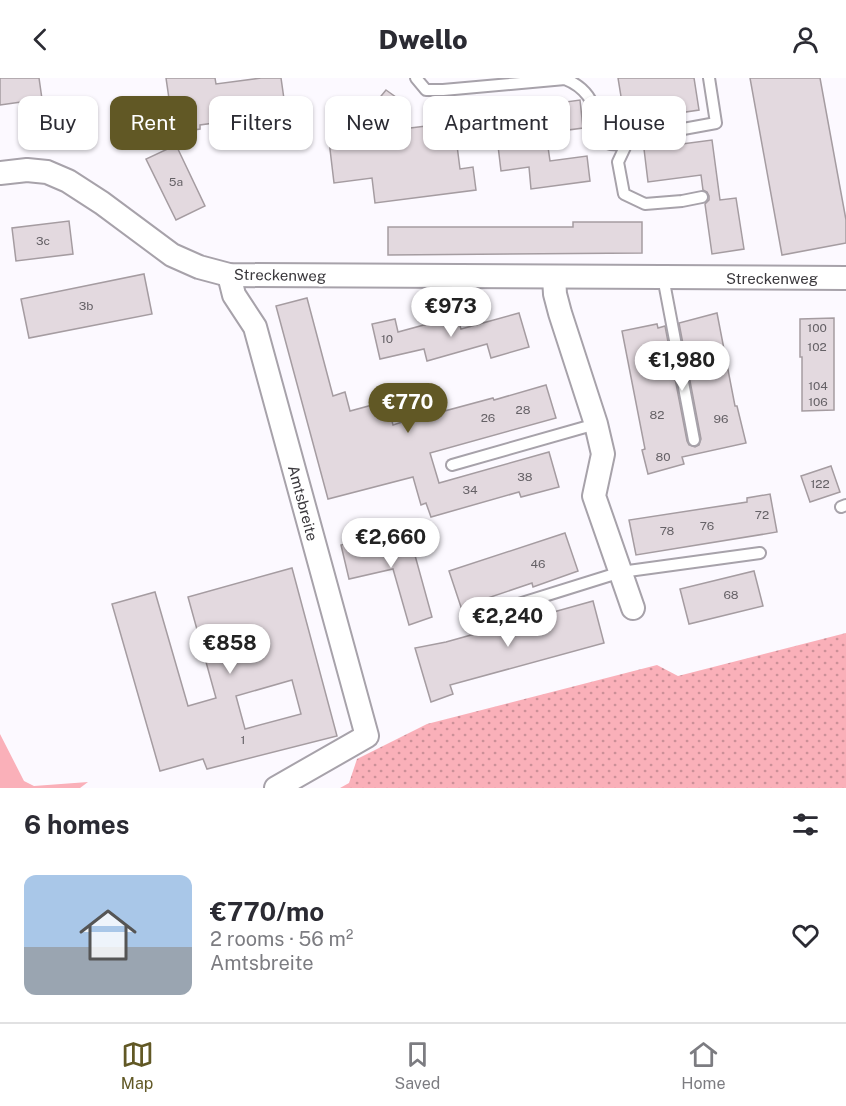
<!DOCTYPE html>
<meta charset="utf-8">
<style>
body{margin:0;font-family:"Public Sans",sans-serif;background:#f7f7f7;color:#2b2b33;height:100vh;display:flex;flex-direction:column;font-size:22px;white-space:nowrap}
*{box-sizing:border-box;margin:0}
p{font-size:20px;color:#7c7c81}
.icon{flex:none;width:33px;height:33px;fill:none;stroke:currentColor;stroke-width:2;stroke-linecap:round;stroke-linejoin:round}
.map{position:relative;height:710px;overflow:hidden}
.sheet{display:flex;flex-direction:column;background:#fff;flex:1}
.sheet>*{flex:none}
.top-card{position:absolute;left:18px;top:18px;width:810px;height:54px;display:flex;gap:12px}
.price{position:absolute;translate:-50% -51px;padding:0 14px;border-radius:21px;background:#fff;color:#222;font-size:20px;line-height:39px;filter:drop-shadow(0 2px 3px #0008)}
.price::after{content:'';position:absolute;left:50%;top:36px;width:18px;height:14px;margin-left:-9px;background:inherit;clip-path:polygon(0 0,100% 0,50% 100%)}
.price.selected{background:#615825;color:#fff}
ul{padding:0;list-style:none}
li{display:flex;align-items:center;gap:18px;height:150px;padding:0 24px}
li span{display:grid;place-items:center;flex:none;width:168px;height:120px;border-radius:12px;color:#555}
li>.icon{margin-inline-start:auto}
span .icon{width:72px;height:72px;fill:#fffc;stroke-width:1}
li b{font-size:26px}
h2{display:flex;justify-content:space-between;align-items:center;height:72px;padding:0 24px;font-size:26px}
.chip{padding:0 21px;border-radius:12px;background:#fff;box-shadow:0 2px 4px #0004;font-size:21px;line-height:54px}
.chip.selected{background:#615825;color:#fff}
header{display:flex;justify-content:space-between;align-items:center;height:78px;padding:0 24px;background:#fff;font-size:27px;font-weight:800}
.dock{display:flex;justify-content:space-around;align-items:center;height:84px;border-top:2px solid #e1e1e2;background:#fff;font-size:16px;color:#7c7c81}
.dock a{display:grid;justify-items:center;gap:3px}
.dock .selected{color:#615825}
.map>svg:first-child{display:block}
.grass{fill:url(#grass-dots)}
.park{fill:#fab0b9}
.building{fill:#e3d9df;stroke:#a59ca1;stroke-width:1.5;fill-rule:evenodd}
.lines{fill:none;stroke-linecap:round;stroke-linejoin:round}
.lane-casing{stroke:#a7a2aa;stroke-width:14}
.street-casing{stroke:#a7a2aa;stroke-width:26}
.lane{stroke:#fff;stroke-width:10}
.street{stroke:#fff;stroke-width:22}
.labels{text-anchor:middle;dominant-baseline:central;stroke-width:5;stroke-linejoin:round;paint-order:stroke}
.number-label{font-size:12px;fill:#656166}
.street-label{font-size:15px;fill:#3b393d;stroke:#fff}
</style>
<header><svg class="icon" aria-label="back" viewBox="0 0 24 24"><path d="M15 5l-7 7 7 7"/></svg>Dwello<svg class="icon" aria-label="person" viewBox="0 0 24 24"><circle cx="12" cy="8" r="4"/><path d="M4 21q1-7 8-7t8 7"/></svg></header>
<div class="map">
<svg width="846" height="710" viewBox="0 0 846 710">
<defs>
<pattern id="grass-dots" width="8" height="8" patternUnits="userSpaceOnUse" patternTransform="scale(1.5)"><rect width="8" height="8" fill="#fab0b9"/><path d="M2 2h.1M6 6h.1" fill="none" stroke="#cc9098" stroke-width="1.8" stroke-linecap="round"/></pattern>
</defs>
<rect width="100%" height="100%" fill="#fcf9ff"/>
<!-- grass -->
<polygon class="grass" points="846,555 846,710 340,710 349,705 357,681 427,646 657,587 678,598"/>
<!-- park -->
<polygon class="park" points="0,656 24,703 34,708 88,704 80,710 0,710"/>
<!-- building -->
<g class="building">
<polygon points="0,0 39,0 42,21 0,27"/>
<polygon points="166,0 215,0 216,6 261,0 281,0 286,35 200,47 200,51 174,55"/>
<polygon points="618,0 694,0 699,32 625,43"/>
<polygon points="750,0 820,0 846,142 846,165 782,177"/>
<polygon points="386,12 407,27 407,34 394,52 434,47 437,49 437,46 454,44 460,91 473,89 476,112 375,125 372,100 334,105 327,46 342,27 377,23"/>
<polygon points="580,22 583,50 546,55 550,83 587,78 590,103 531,111 529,89 501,93 494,34"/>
<polygon points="712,62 720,122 736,120 744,171 712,176 705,126 709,122 709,118 707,114 703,112 701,97 648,104 644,71"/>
<polygon points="176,67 205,128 176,142 146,81"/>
<polygon points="69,143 73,176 16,183 12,150"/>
<polygon points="573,144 642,144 642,175 388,177 388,149 573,149"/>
<polygon points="144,196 152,236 29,260 21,221"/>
<polygon points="307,220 333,318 345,314 350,333 387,323 393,347 436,333 437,335 493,320 494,322 546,307 556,340 430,375 439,405 549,374 559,409 521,419 519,414 431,439 426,425 421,427 413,399 328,421 276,228"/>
<polygon points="519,235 529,269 491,280 487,266 427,283 424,271 380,281 372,246 395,241 398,254 457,238 461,251"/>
<polygon points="717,235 735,328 737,328 746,365 682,379 684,386 648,396 642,372 645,371 622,253 657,246 658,250 665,248 687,363 689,367 695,369 699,367 701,361 679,245"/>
<polygon points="834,240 834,332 802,333 802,279 800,279 800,241"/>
<polygon points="831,388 840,414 810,424 801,398"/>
<polygon points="770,416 777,454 636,477 629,442 747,424 747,420"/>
<polygon points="408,452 432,539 409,547 393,491 349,501 341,467"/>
<polygon points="565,455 578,493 533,509 532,505 461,529 449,493"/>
<path d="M292 490 337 658 207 691 203 681 160 693 112 526 155 514 188 628 216 620 188 519ZM292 602 301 636 245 651 236 618Z"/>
<polygon points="754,493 763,528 689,546 680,511"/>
<polygon points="593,523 604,565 450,607 453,616 431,624 415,570 446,564"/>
</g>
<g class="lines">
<!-- lane casing -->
<g class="lane-casing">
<g id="lane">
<path d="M416 0 426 12H443L565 1C598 14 594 40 610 66L626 67"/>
<polyline points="702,119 682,123 645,126 624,116 618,84 626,67 645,58 716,45 709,0"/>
<polyline points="663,199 694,362"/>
<polyline points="452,387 596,346"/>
<polyline points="841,429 846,427"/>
<polyline points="474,540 621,494 760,475"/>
</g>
</g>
<!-- street casing -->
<g class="street-casing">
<g id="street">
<polyline points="0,95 27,92 47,94 68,103 102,125 172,177 199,189 229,197 846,200"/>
<polyline points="229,197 234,217 255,249 367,658 276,710"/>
<polyline points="554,199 555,216 560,235 596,346 603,376 594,418 633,530"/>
</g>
</g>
<!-- lane -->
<use href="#lane" class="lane"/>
<!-- street -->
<use href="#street" class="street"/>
</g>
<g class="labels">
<!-- number labels -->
<g class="number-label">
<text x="176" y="104">5a</text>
<text x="43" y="163">3c</text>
<text x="86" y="228">3b</text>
<text x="817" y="250">100</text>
<text x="387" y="261">10</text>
<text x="817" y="269">102</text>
<text x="818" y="308">104</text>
<text x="818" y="324">106</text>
<text x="523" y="332">28</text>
<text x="657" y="337">82</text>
<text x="488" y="340">26</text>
<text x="721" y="341">96</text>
<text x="663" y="379">80</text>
<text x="525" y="399">38</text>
<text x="820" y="406">122</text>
<text x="470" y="412">34</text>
<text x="762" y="437">72</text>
<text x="707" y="448">76</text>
<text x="667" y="453">78</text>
<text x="538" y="486">46</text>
<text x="731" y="517">68</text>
<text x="243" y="662">1</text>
</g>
<!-- street labels -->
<g class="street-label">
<text transform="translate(280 197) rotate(1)">Streckenweg</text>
<text x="772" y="200">Streckenweg</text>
<text transform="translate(303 425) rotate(75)">Amtsbreite</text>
</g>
</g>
</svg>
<b class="price" style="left:451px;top:260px">€973</b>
<b class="price" style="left:682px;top:314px">€1,980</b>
<b class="price selected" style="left:408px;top:356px">€770</b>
<b class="price" style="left:391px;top:491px">€2,660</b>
<b class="price" style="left:508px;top:570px">€2,240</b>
<b class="price" style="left:230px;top:597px">€858</b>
<div class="top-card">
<a class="chip">Buy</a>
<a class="chip selected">Rent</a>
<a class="chip">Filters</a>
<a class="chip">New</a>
<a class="chip">Apartment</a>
<a class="chip">House</a>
</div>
</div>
<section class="sheet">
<h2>6 homes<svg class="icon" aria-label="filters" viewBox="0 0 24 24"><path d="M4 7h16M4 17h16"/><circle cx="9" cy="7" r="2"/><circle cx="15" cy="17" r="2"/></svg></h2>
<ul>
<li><span style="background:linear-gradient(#a9c7e8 60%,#9aa5b1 0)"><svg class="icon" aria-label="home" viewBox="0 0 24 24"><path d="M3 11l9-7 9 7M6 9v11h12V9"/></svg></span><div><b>€770/mo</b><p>2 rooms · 56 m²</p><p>Amtsbreite</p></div><svg class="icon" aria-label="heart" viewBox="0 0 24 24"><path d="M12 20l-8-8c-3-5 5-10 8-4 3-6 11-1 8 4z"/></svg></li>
</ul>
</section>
<nav class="dock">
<a class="selected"><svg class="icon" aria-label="map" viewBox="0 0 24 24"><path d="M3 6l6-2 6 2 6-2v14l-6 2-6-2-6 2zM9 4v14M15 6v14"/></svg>Map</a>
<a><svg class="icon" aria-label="saved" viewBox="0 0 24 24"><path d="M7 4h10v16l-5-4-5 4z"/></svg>Saved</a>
<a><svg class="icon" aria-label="home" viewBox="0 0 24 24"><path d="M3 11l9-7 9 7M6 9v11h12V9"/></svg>Home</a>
</nav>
